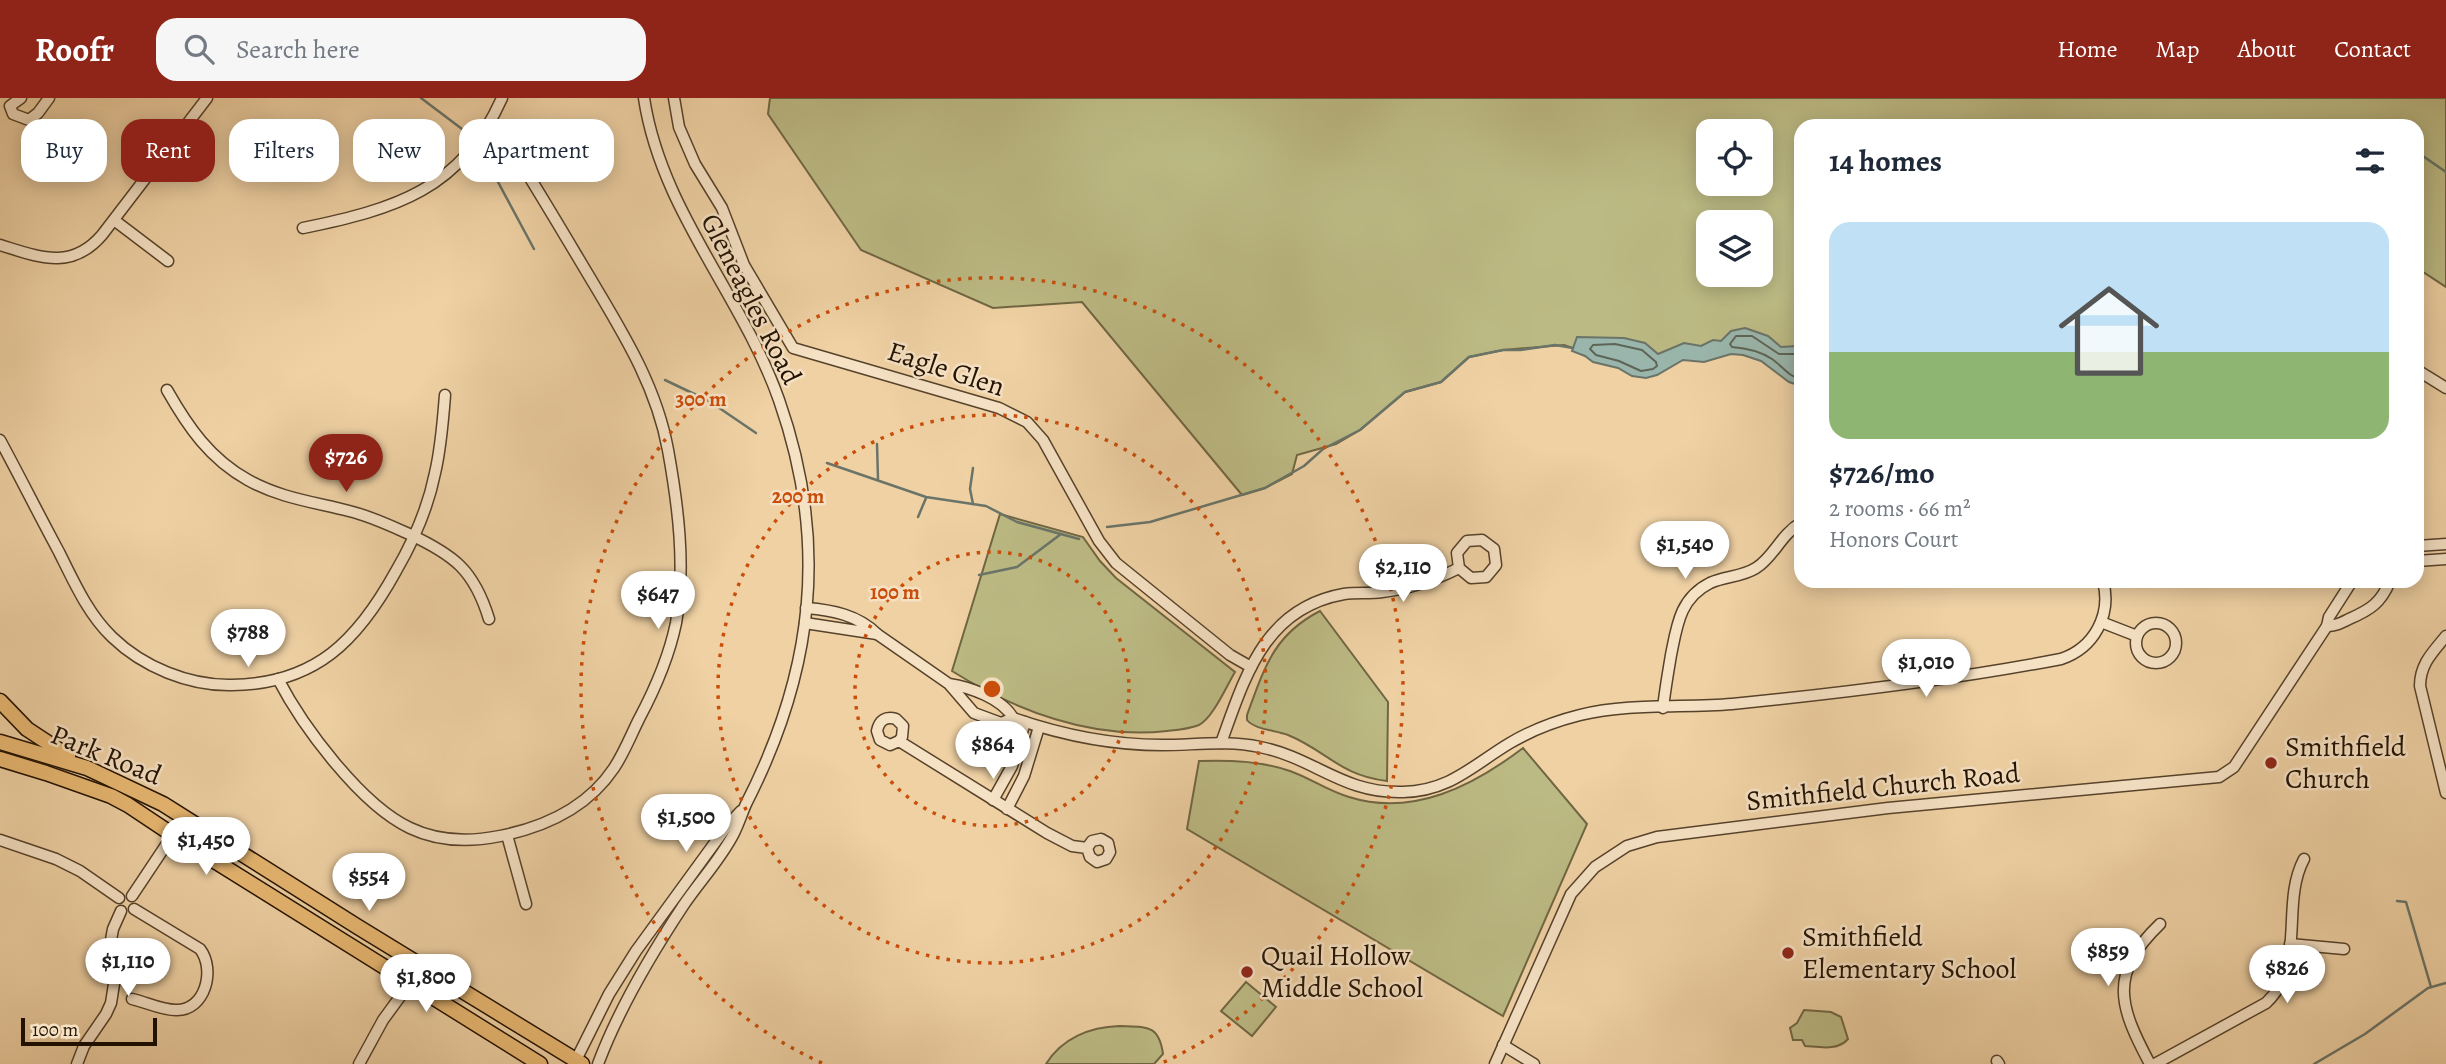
<!DOCTYPE html>
<meta charset="utf-8">
<style>
body{margin:0;font-family:Alegreya,serif;background:#f6f6f7;color:#1f2937;height:100vh;display:flex;flex-direction:column;font-size:26px;white-space:nowrap}
*{box-sizing:border-box;margin:0}
p{font-size:23px;color:#747a83}
.icon{flex:none;width:38px;height:38px;fill:none;stroke:currentColor;stroke-width:2;stroke-linecap:round;stroke-linejoin:round}
.map{position:relative;flex:1;overflow:hidden}
.details{position:absolute;left:1794px;top:21px;width:630px;height:469px;display:flex;flex-direction:column;background:#fff;border-radius:21px;box-shadow:0 4px 18px #0003}
.details>*{flex:none}
.banner{position:absolute;left:21px;top:21px;width:665px;height:63px;display:flex;gap:14px}
.controls{position:absolute;left:1696px;top:21px;display:grid;gap:14px}
.controls a{display:grid;place-items:center;width:77px;height:77px;border-radius:14px;background:#fff;box-shadow:0 4px 18px #0003;font-size:35px}
.scale{position:absolute;left:21px;bottom:18px;width:136px;box-sizing:border-box;padding-left:7px;border:4px solid #231201;border-top:0;font-size:19px;line-height:24px;white-space:nowrap;color:#231201;-webkit-text-stroke:5px #f5e1c4;paint-order:stroke}
.price{position:absolute;translate:-50% -60px;padding:0 16px;border-radius:24px;background:#fff;color:#222;font-size:23px;line-height:46px;filter:drop-shadow(0 2px 4px #0008)}
.price::after{content:'';position:absolute;left:50%;top:42px;width:21px;height:16px;margin-left:-10px;background:inherit;clip-path:polygon(0 0,100% 0,50% 100%)}
.price.selected{background:#8f2418;color:#fff}
ul{padding:0;list-style:none}
li{display:grid;align-content:center;gap:14px;height:371px;padding:0 35px}
li+li{border-top:2px solid #e0e1e3}
li span{display:grid;place-items:center;height:217px;border-radius:21px;color:#555}
li>.icon{margin-inline-start:auto}
span .icon{width:126px;height:126px;fill:#fffc;stroke-width:1}
li b{font-size:30px}
h2{display:flex;justify-content:space-between;align-items:center;height:84px;padding:0 35px;font-size:30px}
.pill{padding:0 24px;border-radius:21px;background:#fff;box-shadow:0 4px 18px #0003;font-size:24px;line-height:63px}
.pill.selected{background:#8f2418;color:#fff}
header{display:flex;align-items:center;gap:42px;box-sizing:border-box;height:98px;padding:0 35px;background:#8f2418;color:#fff}
header strong{font-size:33px}
nav{display:flex;gap:38px;margin-inline-start:auto;font-size:24px}
.search{width:490px;height:63px;background:#f6f6f7;display:flex;align-items:center;gap:18px;box-sizing:border-box;padding:0 24px;border-radius:21px;color:#747a83;font-size:26px}
.map>svg:first-child{display:block}
.green{fill:#bcba84;stroke:#706642;stroke-width:2;fill-rule:evenodd}
.water{fill:#9ab6ac;stroke:#6a7468;stroke-width:2}
.lines{fill:none;stroke-linecap:round;stroke-linejoin:round}
.shore{stroke:#5e6456;stroke-width:2}
.stream{stroke:#6a7468;stroke-width:2.5}
.minor-casing{stroke:#56422a;stroke-width:13}
.major-casing{stroke:#231201;stroke-width:17}
.minor{stroke:#f5e1c4;stroke-width:10}
.major{stroke:#e8b872;stroke-width:14}
.ring{fill:none;stroke:#ca4e0a;stroke-width:3.5;stroke-dasharray:3.5 7}
.poi-dot{fill:#8f2418;stroke:#f5e1c4;stroke-width:2.5}
.labels{text-anchor:middle;dominant-baseline:central;stroke-width:5;stroke-linejoin:round;paint-order:stroke}
.street-label{font-size:28px;fill:#231201;stroke:#f5e1c4}
.poi-label{font-size:28px;fill:#231201;stroke:#f5e1c4;text-anchor:start}
.centre{fill:#ca4e0a;stroke:#f5e1c4;stroke-width:3.5}
.ring-label{font-size:21px;text-anchor:middle;font-weight:bold;fill:#ca4e0a;stroke:#f5e1c4;stroke-width:5;stroke-linejoin:round;paint-order:stroke}
</style>
<header>
<strong>Roofr</strong>
<div class="search"><svg class="icon" aria-label="search" viewBox="0 0 24 24"><circle cx="10" cy="10" r="6"/><path d="M15 15l6 6"/></svg>Search here</div>
<nav><a>Home</a><a>Map</a><a>About</a><a>Contact</a></nav>
</header>
<div class="map">
<svg width="2446" height="966" viewBox="0 0 2446 966">
<rect width="100%" height="100%" fill="#efd1a4"/>
<filter id="stains"><feTurbulence type="fractalNoise" baseFrequency=".00286" numOctaves="4"/><feColorMatrix values="0 0 0 0 .2 0 0 0 0 .09 0 0 0 0 .02 0 0 0 .5 -.17"/></filter>
<radialGradient id="worn" r=".72"><stop offset=".6" stop-color="#630" stop-opacity="0"/><stop offset="1" stop-color="#630" stop-opacity=".3"/></radialGradient>
<!-- green -->
<g class="green">
<path d="M770 0H2446V189L2417 170V28H1801V283L1754 249 1673 259 1646 275 1564 247 1503 252 1469 259 1441 284 1405 294 1360 332 1336 346 1297 357 1292 376 1265 390 1242 397 1082 204 993 210 861 152 768 16ZM1708 33H1760V86H1708ZM1708 124H1760V177H1708Z"/>
<path d="M1000 416 1083 439 1100 463 1116 480 1235 574C1227 587 1213 620 1199 627 1189 631 1177 632 1167 633 1092 642 1014 612 952 573Z"/>
<path d="M1320 513 1388 604 1387 683C1339 677 1327 653 1288 637 1276 632 1255 632 1247 622V617C1264 571 1273 537 1320 513Z"/>
<path d="M1523 650 1587 726 1503 918 1187 731 1199 663C1231 662 1260 663 1290 673 1310 680 1328 693 1349 699 1413 719 1473 688 1523 650Z"/>
<polygon points="1246,884 1276,909 1252,938 1221,913"/>
<path d="M1804 912 1831 914 1841 919 1848 941C1838 953 1820 949 1805 948L1802 942H1793L1790 930 1797 925Z"/>
<path d="M1119 928C1146 929 1159 926 1163 956L1154 966H1046C1062 940 1090 929 1119 928Z"/>
</g>
<!-- water -->
<polygon class="water" points="1745,230 1768,238 1781,249 1797,248 1800,250 1801,288 1789,284 1761,263 1743,257 1731,256 1704,264 1683,262 1657,277 1646,280 1632,278 1618,270 1593,264 1585,258 1572,253 1577,239 1624,240 1645,245 1658,256 1684,245 1701,248 1713,242 1721,243 1731,233"/>
<g class="lines">
<!-- shore -->
<g class="shore">
<polygon points="1615,246 1642,252 1656,264 1657,268 1653,271 1641,273 1619,263 1596,257 1590,251 1593,247"/>
<path d="M1801 256H1779L1752 238H1736L1730 246 1732 249C1746 250 1760 253 1772 261 1782 268 1789 279 1801 281"/>
</g>
<!-- stream -->
<g class="stream">
<polyline points="421,0 462,31"/>
<polyline points="2417,54 2446,74"/>
<polyline points="490,69 534,151"/>
<polyline points="665,282 709,303 756,335"/>
<polyline points="877,346 878,381"/>
<polyline points="827,365 926,399 986,408 1017,424 1079,441"/>
<polyline points="973,370 970,391 973,406"/>
<polyline points="918,419 926,400"/>
<polyline points="1107,429 1150,424 1265,390 1304,368 1323,351 1360,332 1405,294 1441,284 1469,259 1503,252 1520,252 1555,247 1573,250"/>
<polyline points="979,477 1017,469 1061,436"/>
<polyline points="2397,803 2406,804 2431,889"/>
<polyline points="2314,966 2365,936 2428,890 2446,885"/>
</g>
<!-- minor casing -->
<g class="minor-casing">
<g id="minor">
<polyline points="21,0 10,8 13,16 29,22 38,15 49,0"/>
<polyline points="674,0 679,29 695,66 722,110 744,167 793,250 999,310 1027,324 1043,342 1099,443 1116,465 1230,557 1251,569"/>
<polyline points="114,122 168,163"/>
<path d="M303 130C395 111 461 92 502 0"/>
<path d="M0 147C39 159 71 173 102 137L207 0"/>
<polyline points="2417,272 2446,290"/>
<path d="M167 292C188 329 210 361 248 382 280 400 314 404 349 413 370 418 389 427 409 436 454 457 474 472 489 521"/>
<path d="M0 342C20 379 39 417 59 454 74 484 88 516 112 539 143 569 189 588 232 587 316 586 358 542 396 473 414 442 428 410 435 375 441 350 443 323 445 297"/>
<polyline points="2417,448 2446,446"/>
<polyline points="2417,463 2446,461"/>
<polyline points="2101,524 2137,538"/>
<circle cx="2156" cy="545" r="20"/>
<path d="M805 525 877 536C858 517 832 512 806 510"/>
<path d="M2327 528C2336 528 2341 525 2349 521 2370 512 2381 505 2390 483"/>
<path d="M877 536 949 586 974 615 1001 625 1013 620C1003 601 970 589 949 586"/>
<path d="M2446 538C2433 554 2420 566 2420 588L2446 695"/>
<path d="M278 581C303 629 361 707 410 730 439 744 470 744 500 738 545 729 588 709 614 670 624 655 631 637 639 621 655 591 669 559 676 525 686 469 678 407 668 352 657 291 626 240 595 188 571 148 547 107 522 67L506 50 486 34"/>
<path d="M1663 610C1665 592 1668 575 1671 557 1677 527 1680 500 1710 485 1725 478 1742 479 1756 470 1774 459 1781 436 1801 425"/>
<path d="M1013 620C1062 637 1110 647 1162 647 1195 647 1227 642 1260 649 1315 660 1343 696 1403 694 1450 693 1473 667 1510 645 1532 632 1556 623 1580 617 1629 605 1682 610 1732 606 1843 595 1952 582 2061 561 2094 550 2112 517 2103 483"/>
<path d="M899 643 890 647 880 642 877 633C879 622 886 618 896 621L903 628 902 639 899 643 1047 735 1072 748 1087 750 1092 743 1101 741 1108 745 1110 754 1106 761 1097 764 1090 759 1087 750"/>
<path d="M1221 645C1245 579 1264 510 1344 496 1357 494 1369 496 1382 494 1409 491 1435 482 1459 470L1471 480 1486 479 1496 467 1494 451 1482 442 1467 443 1457 455 1459 470"/>
<polyline points="993,702 1012,668 1025,624"/>
<polyline points="1007,711 1024,678 1039,629"/>
<polyline points="507,737 526,806"/>
<polyline points="0,742 56,761 80,773 119,800"/>
<polyline points="132,798 184,720"/>
<polyline points="2290,846 2344,851"/>
<path d="M132 901C146 904 161 912 176 912 205 913 216 872 200 851L134 811"/>
<polyline points="1503,947 1534,966"/>
<polyline points="576,962 609,896 636,853 727,728 741,713"/>
<polyline points="1997,963 1999,966"/>
<polyline points="77,966 84,948 106,916 111,905 114,886 111,842 113,831 121,813"/>
<polyline points="359,966 383,922 410,885"/>
<path d="M598 966C619 910 650 858 683 808 699 784 721 761 734 735 739 725 742 715 746 706 814 573 829 444 779 302 742 197 661 113 644 0"/>
<polyline points="1495,966 1571,796 1595,769 1627,748 1657,739 1888,710 2219,679 2234,669 2327,528 2329,519 2352,483"/>
<path d="M2150 966C2119 908 2108 876 2160 826"/>
<path d="M2155 966 2266 905C2307 867 2280 806 2304 761"/>
</g>
</g>
<!-- major casing -->
<g class="major-casing">
<g id="major">
<polyline points="0,603 27,631 68,658"/>
<polyline points="0,644 87,670 163,706 358,829 582,966"/>
<polyline points="0,661 46,675 111,698 128,707 173,737 540,966"/>
</g>
</g>
<!-- minor -->
<use href="#minor" class="minor"/>
<!-- major -->
<use href="#major" class="major"/>
</g>
<!-- distance rings -->
<g class="ring">
<circle cx="992" cy="591" r="137"/>
<circle cx="992" cy="591" r="274"/>
<path d="M822 965A411 411 0 1 1 1162 965"/>
</g>
<!-- markers -->
<g class="poi-dot">
<circle cx="2271" cy="665" r="7"/>
<circle cx="1788" cy="855" r="7"/>
<circle cx="1247" cy="874" r="7"/>
</g>
<g class="labels">
<!-- street labels -->
<g class="street-label">
<text transform="translate(751 201) rotate(63)">Gleneagles Road</text>
<text transform="translate(946 271) rotate(18)">Eagle Glen</text>
<text transform="translate(106 657) rotate(22)">Park Road</text>
<text transform="translate(1883 689) rotate(-6)">Smithfield Church Road</text>
</g>
<!-- poi labels -->
<g class="poi-label">
<text x="2285" y="649">Smithfield<tspan x="2285" dy="32">Church</tspan></text>
<text x="1802" y="839">Smithfield<tspan x="1802" dy="32">Elementary School</tspan></text>
<text x="1261" y="858">Quail Hollow<tspan x="1261" dy="32">Middle School</tspan></text>
</g>
</g>
<circle cx="992" cy="591" r="10" class="centre"/>
<g class="ring-label">
<text x="701" y="308">300 m</text>
<text x="798" y="405">200 m</text>
<text x="895" y="501">100 m</text>
</g>
<rect width="100%" height="100%" filter="url(#stains)"/>
<rect width="100%" height="100%" fill="url(#worn)"/>
</svg>
<div class="controls">
<a><svg class="icon" aria-label="locate" viewBox="0 0 24 24"><circle cx="12" cy="12" r="6"/><path d="M12 2v4M12 18v4M2 12h4M18 12h4"/></svg></a>
<a><svg class="icon" aria-label="layers" viewBox="0 0 24 24"><path d="M12 4l9 5-9 5-9-5zM3 14l9 5 9-5"/></svg></a>
</div>
<div class="scale">100 m</div>
<b class="price selected" style="left:346px;top:396px">$726</b>
<b class="price" style="left:1685px;top:483px">$1,540</b>
<b class="price" style="left:1403px;top:506px">$2,110</b>
<b class="price" style="left:658px;top:533px">$647</b>
<b class="price" style="left:248px;top:571px">$788</b>
<b class="price" style="left:1926px;top:601px">$1,010</b>
<b class="price" style="left:993px;top:683px">$864</b>
<b class="price" style="left:686px;top:756px">$1,500</b>
<b class="price" style="left:206px;top:779px">$1,450</b>
<b class="price" style="left:369px;top:815px">$554</b>
<b class="price" style="left:2108px;top:890px">$859</b>
<b class="price" style="left:128px;top:900px">$1,110</b>
<b class="price" style="left:2287px;top:907px">$826</b>
<b class="price" style="left:426px;top:916px">$1,800</b>
<div class="banner">
<a class="pill">Buy</a>
<a class="pill selected">Rent</a>
<a class="pill">Filters</a>
<a class="pill">New</a>
<a class="pill">Apartment</a>
</div>
<section class="details">
<h2>14 homes<svg class="icon" aria-label="filters" viewBox="0 0 24 24"><path d="M4 7h16M4 17h16"/><circle cx="9" cy="7" r="2"/><circle cx="15" cy="17" r="2"/></svg></h2>
<ul>
<li><span style="background:linear-gradient(#bfe0f5 60%,#8fb573 0)"><svg class="icon" aria-label="home" viewBox="0 0 24 24"><path d="M3 11l9-7 9 7M6 9v11h12V9"/></svg></span><div><b>$726/mo</b><p>2 rooms · 66 m²</p><p>Honors Court</p></div></li>
</ul>
</section>
</div>
